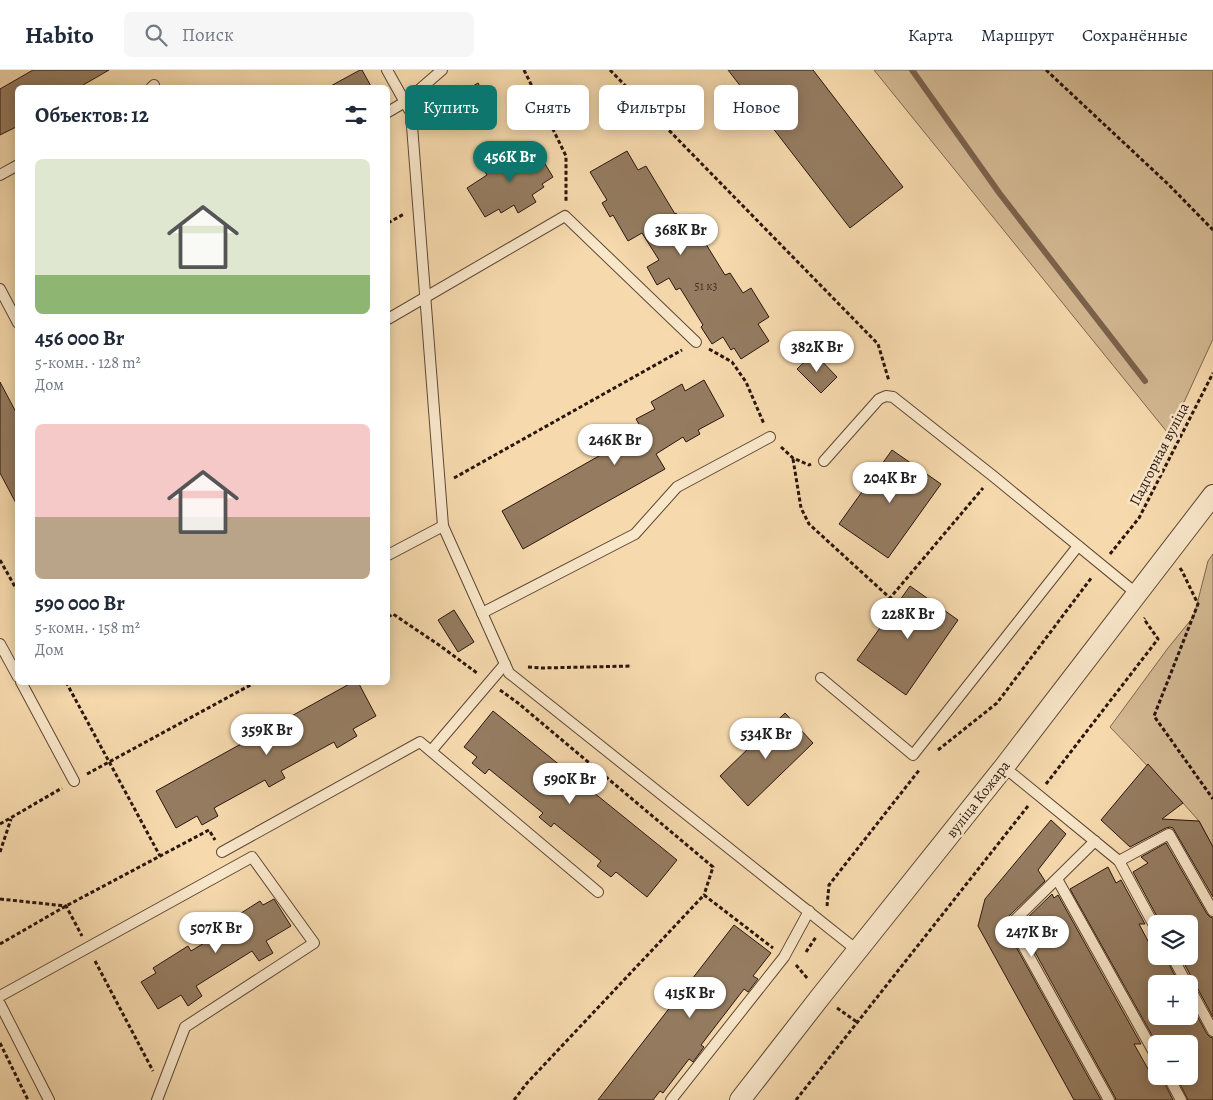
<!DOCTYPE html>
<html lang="ru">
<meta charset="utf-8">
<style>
body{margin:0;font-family:Alegreya,serif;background:#f6f6f7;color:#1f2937;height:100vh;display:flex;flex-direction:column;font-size:19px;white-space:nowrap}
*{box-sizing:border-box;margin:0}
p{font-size:16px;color:#747a83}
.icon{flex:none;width:28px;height:28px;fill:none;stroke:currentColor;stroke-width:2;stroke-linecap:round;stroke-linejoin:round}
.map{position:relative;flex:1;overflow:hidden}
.drawer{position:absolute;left:15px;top:15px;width:375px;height:600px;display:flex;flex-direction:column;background:#fff;border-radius:8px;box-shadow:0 2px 12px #0003}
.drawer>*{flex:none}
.top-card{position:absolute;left:405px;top:15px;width:475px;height:45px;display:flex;gap:10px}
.controls{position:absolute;left:1148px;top:845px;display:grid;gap:10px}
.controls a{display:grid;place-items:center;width:50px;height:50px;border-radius:8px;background:#fff;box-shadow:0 2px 12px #0003;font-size:25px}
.price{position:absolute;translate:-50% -42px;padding:0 11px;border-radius:18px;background:#fff;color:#222;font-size:16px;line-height:32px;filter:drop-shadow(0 1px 2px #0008)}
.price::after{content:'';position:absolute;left:50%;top:30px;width:15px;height:11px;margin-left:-8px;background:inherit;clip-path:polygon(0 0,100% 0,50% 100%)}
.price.current{background:#0f766e;color:#fff}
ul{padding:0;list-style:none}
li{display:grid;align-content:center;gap:10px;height:265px;padding:0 20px}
li span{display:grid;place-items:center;height:155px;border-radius:8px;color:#555}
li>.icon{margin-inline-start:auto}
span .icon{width:90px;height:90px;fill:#fffc;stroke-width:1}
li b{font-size:21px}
h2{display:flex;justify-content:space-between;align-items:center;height:60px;padding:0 20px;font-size:21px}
.pill{padding:0 18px;border-radius:8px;background:#fff;box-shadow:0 2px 12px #0003;font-size:18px;line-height:45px}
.pill.current{background:#0f766e;color:#fff}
header{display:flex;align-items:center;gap:30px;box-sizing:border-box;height:70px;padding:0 25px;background:#fff;border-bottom:1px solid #e0e1e3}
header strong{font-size:24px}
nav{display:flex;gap:28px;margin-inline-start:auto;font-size:18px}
.search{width:350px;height:45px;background:#f6f6f7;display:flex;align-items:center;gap:12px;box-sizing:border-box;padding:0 18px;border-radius:8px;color:#747a83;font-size:19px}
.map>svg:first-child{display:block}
.green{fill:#d3b993;stroke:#7f6850}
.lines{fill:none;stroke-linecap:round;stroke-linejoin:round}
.stream{stroke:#7b634d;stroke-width:6}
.building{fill:#957c61;stroke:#2b160d}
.service-casing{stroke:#5e4735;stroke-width:12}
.minor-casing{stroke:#5e4735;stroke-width:22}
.path{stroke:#2b160d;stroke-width:3;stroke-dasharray:4 2.5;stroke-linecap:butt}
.service{stroke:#f9e7ca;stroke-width:10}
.minor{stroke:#f9e7ca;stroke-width:20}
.labels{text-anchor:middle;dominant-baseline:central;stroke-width:5;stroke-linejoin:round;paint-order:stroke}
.number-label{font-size:12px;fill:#463022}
.street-label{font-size:15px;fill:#2b160d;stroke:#f9e7ca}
</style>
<header>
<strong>Habito</strong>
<div class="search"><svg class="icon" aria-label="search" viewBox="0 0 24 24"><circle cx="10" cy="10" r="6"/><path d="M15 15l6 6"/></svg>Поиск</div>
<nav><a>Карта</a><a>Маршрут</a><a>Сохранённые</a></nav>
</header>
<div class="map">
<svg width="1213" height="1030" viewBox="0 0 1213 1030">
<rect width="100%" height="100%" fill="#f6daae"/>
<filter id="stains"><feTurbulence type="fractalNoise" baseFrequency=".004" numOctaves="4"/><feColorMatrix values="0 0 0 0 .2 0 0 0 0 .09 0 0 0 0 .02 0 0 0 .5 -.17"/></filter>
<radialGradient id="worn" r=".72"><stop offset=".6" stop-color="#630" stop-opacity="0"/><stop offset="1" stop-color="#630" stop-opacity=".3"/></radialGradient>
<!-- green -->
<g class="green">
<polygon points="874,0 1213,0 1213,269 1185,330 1167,362"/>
<polygon points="1213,484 1213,777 1199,751 1183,733 1110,657 1168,578 1194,546 1208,491"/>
</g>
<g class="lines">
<!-- stream -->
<polyline class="stream" points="912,0 1000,124 1145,311"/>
</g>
<!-- building -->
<g class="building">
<polygon points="33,0 109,0 78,18 18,18 18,56 0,65 0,19"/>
<polygon points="360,0 362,0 372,18 327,18"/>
<polygon points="728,0 813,0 903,117 850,158"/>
<polygon points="478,13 494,41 467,57 451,29"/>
<polygon points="512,79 518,89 536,79 553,107 542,114 544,117 532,125 536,132 518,143 514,135 501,143 499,139 485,147 467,118 487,105 482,97"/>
<polygon points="627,81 638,100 646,96 675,144 676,143 688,163 696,158 725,205 730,203 743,223 751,218 769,247 758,254 769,271 741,289 734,278 731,280 723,267 712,274 701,257 703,255 680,218 676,220 669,208 657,215 647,197 659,190 642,163 628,171 613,145 610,147 602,133 607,130 590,102"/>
<polygon points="814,283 837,307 821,323 797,299"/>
<polygon points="704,310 724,346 698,360 700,364 686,372 683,367 656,384 665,399 523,479 502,441 643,361 636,349 655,339 651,332 682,314 685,321"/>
<polygon points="0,312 18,346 18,437 0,403"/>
<polygon points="892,380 941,414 888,488 839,454"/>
<polygon points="910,516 958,550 906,625 857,590"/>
<polygon points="454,540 474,572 458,582 438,550"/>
<polygon points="353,612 358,612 376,646 353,659 357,666 337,678 334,672 281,701 285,708 269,717 265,710 214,738 218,746 202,755 197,746 176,758 156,721"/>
<polygon points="493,641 677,790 647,827 616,802 611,807 597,796 601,791 554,753 551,757 539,747 543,743 489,699 485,704 472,693 477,687 464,677"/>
<polygon points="785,643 813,673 748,736 720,706"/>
<polygon points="1148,694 1183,733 1162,749 1199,751 1213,777 1213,827 1173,758 1170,757 1166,758 1130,777 1101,750"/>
<polygon points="1051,750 1066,764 1038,800 1045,811 1006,849 1004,854 1005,857 1101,1030 1074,1030 978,856 985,829"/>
<polygon points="1166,773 1207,844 1210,847 1213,848 1213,947 1180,886 1189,886 1189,854 1161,854 1133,802 1148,793 1141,787"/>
<polygon points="1108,797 1116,813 1121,810 1145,854 1139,854 1156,886 1165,886 1179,914 1156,914 1156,946 1189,946 1189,931 1207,964 1210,967 1213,968 1213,1030 1188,1030 1176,1006 1189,1006 1189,974 1157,974 1070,819"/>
<polygon points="1052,824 1054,828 1058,825 1141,974 1134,974 1152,1006 1161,1006 1173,1030 1116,1030 1115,1027 1020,855"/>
<polygon points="274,829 291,856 266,871 273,883 259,891 252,881 196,916 202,926 188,936 181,925 158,939 141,912 156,903 153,898 188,876 191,881 227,859 224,854 260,831 263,835"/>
<polygon points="734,855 771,883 753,906 758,909 748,922 744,919 701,975 704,977 693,992 689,989 663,1023 660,1021 653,1030 598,1030"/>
</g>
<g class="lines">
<!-- service casing -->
<g class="service-casing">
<g id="service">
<polyline points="387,0 411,43 443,456"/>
<polyline points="151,18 154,15"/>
<polyline points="388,42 405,32 442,0"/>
<polyline points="0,105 18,95"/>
<polyline points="0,219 18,253"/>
<polyline points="388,249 565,146 696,272"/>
<polyline points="824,391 879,329 886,326 893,327 993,406 1137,524"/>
<polyline points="388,485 443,456 509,603 858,881"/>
<polyline points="482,543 635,464 677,417 770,367"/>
<polyline points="0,574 18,607"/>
<polyline points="821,608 913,685 1078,476"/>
<polyline points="21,612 74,711"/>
<polyline points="431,681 505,594"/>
<polyline points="1004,697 1119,791 1156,859"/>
<polyline points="1095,771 1011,854 1109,1030"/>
<polyline points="222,782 420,672 598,822"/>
<polyline points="1119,791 1169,764 1213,841"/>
<polyline points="1057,809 1156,986"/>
<polyline points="1172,886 1187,914"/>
<polyline points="1189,917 1213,961"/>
<polyline points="0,926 252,787 314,873 185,957 157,1030"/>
<polyline points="0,934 49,1030"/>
<polyline points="1168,1006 1181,1030"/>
<polyline points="671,1030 784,887 809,841"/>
</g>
</g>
<!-- minor casing -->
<g class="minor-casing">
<polyline id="minor" points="740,1030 821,926 1004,697 1213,425"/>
</g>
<!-- path -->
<g class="path">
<polyline points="524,0 566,86 566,132"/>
<polyline points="610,0 878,274 889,311"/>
<polyline points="1046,0 1169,115 1213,160"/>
<polyline points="388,153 404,144"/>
<polyline points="709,279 732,292 746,312 764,354"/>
<polyline points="781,377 793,388 809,395 811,394"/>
<polyline points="793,389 801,438 809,454 890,528 983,418"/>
<polyline points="454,408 682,280"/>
<polyline points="1110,484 1139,448 1213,303"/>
<polyline points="0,490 18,522"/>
<polyline points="1180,498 1182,501 1198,534 1154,646 1213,729"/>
<polyline points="388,547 393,544 439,575 477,603"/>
<polyline points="528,597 541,598 632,596"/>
<polyline points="66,612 160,786"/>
<polyline points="500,620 518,633 713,797 704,825"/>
<polyline points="938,680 997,633 1092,507"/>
<polyline points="87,704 256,612"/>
<polyline points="1046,714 1158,569 1144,549 1145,548"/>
<polyline points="0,754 62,718"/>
<polyline points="0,782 11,749"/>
<polyline points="0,829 66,836 82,866"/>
<polyline points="827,836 829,815 920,699"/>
<polyline points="0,874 66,836 209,760 215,770"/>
<polyline points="806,882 816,867"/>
<polyline points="95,891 153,1001"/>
<polyline points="796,895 808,909"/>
<polyline points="837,938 857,952"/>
<polyline points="0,973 28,1030"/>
<polyline points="514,1030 527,1013 704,825 773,878"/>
<polyline points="796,1030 1028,736"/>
</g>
<!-- service -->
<use href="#service" class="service"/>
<!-- minor -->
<use href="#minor" class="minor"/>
</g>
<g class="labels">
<!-- number labels -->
<g class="number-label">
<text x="706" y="216">51 к3</text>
</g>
<!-- street labels -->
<g class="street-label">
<text transform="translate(1159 384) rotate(-63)">Падгорная вуліца</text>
<text transform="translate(978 729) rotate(-52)">вуліца Кожара</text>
</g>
</g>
<rect width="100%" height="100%" filter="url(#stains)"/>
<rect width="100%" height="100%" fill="url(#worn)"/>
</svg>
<div class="controls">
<a><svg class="icon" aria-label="layers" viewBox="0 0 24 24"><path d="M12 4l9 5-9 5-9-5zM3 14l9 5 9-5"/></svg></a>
<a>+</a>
<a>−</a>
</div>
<b class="price current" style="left:510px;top:113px">456K Br</b>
<b class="price" style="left:681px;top:186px">368K Br</b>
<b class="price" style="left:817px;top:303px">382K Br</b>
<b class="price" style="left:615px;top:396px">246K Br</b>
<b class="price" style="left:890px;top:434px">204K Br</b>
<b class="price" style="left:908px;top:570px">228K Br</b>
<b class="price" style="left:267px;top:686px">359K Br</b>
<b class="price" style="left:766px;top:690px">534K Br</b>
<b class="price" style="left:570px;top:735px">590K Br</b>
<b class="price" style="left:216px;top:884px">507K Br</b>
<b class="price" style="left:1032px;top:888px">247K Br</b>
<b class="price" style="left:690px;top:949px">415K Br</b>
<div class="top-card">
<a class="pill current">Купить</a>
<a class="pill">Снять</a>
<a class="pill">Фильтры</a>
<a class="pill">Новое</a>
</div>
<section class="drawer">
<h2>Объектов: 12<svg class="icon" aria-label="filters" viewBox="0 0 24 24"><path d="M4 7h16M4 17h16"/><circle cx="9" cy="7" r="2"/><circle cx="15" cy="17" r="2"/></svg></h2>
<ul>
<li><span style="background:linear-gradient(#dfe7d0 75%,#8fb573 0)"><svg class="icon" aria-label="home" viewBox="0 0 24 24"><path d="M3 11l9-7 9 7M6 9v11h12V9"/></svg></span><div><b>456 000 Br</b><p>5-комн. · 128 m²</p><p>Дом</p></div></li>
<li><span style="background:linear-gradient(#f6c9c9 60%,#b9a48a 0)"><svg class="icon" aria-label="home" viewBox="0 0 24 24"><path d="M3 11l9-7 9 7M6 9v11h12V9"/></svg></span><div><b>590 000 Br</b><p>5-комн. · 158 m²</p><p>Дом</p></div></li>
</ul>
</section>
</div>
